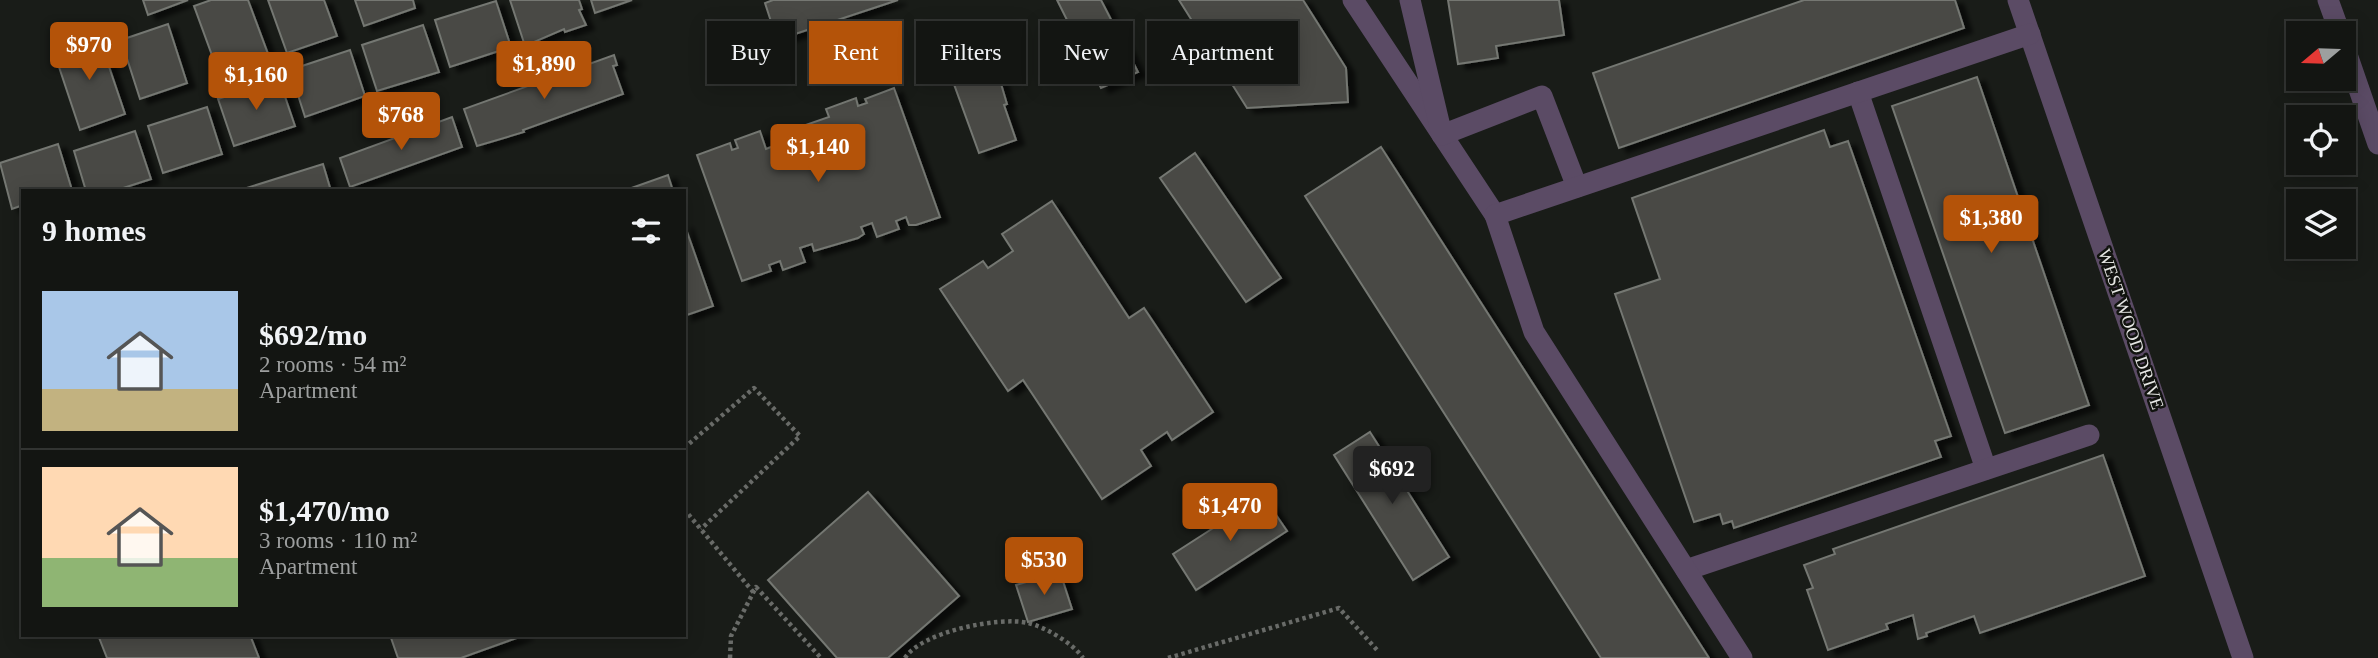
<!DOCTYPE html>
<meta charset="utf-8">
<style>
body{margin:0;font-family:Georgia,serif;background:#202220;color:#f1f3f6;height:100vh;display:flex;flex-direction:column;font-size:26px;white-space:nowrap}
*{box-sizing:border-box;margin:0}
p{font-size:23px;color:#9d9f9f}
.icon{flex:none;width:38px;height:38px;fill:none;stroke:currentColor;stroke-width:2;stroke-linecap:round;stroke-linejoin:round}
.map{position:relative;flex:1;overflow:hidden}
.drawer{position:absolute;left:21px;top:189px;width:665px;height:448px;display:flex;flex-direction:column;background:#131512;border-radius:0px;box-shadow:0 4px 18px #0003,0 0 0 2px #323432}
.drawer>*{flex:none}
.top-card{position:absolute;left:707px;top:21px;width:665px;height:63px;display:flex;gap:14px}
.needle{width:46px;rotate:251deg}
.buttons{position:absolute;left:2286px;top:21px;display:grid;gap:14px}
.buttons a{display:grid;place-items:center;width:70px;height:70px;border-radius:0px;background:#131512;box-shadow:0 4px 18px #0003,0 0 0 2px #323432;font-size:35px}
.price{position:absolute;translate:-50% -60px;padding:0 16px;border-radius:7px;background:#b45309;color:#fff;font-size:23px;line-height:46px;filter:drop-shadow(0 2px 4px #0008)}
.price::after{content:'';position:absolute;left:50%;top:42px;width:21px;height:16px;margin-left:-10px;background:inherit;clip-path:polygon(0 0,100% 0,50% 100%)}
.price.on{background:#222;color:#fff}
ul{padding:0;list-style:none}
li{display:flex;align-items:center;gap:21px;height:175px;padding:0 21px}
li+li{border-top:2px solid #323432}
li span{display:grid;place-items:center;flex:none;width:196px;height:140px;border-radius:0px;color:#555}
li>.icon{margin-inline-start:auto}
span .icon{width:84px;height:84px;fill:#fffc;stroke-width:1}
li b{font-size:30px}
h2{display:flex;justify-content:space-between;align-items:center;height:84px;padding:0 21px;font-size:30px}
.pill{padding:0 24px;border-radius:0px;background:#131512;box-shadow:0 4px 18px #0003,0 0 0 2px #323432;font-size:24px;line-height:63px}
.pill.on{background:#b45309;color:#fff}
.map>svg:first-child{display:block}
.building{fill:#484a45;stroke:#747772;stroke-width:2;filter:url(#shadow)}
.lines{fill:none;stroke-linecap:round;stroke-linejoin:round}
.path{stroke:#696b68;stroke-width:4.5;stroke-dasharray:3.5 3.5;stroke-linecap:butt}
.minor{stroke:#5b4b65;stroke-width:21}
.labels{text-anchor:middle;dominant-baseline:central;stroke-width:5;stroke-linejoin:round;paint-order:stroke}
.street-label{font-size:18px;fill:#e6e7e4;stroke:#11130f}
</style>
<div class="map">
<svg width="2378" height="658" viewBox="0 0 2378 658">
<defs>
<filter id="shadow"><feDropShadow dx="8" dy="4.5" stdDeviation="2" flood-color="#0009"/></filter>
</defs>
<rect width="100%" height="100%" fill="#191c18"/>
<!-- building -->
<g class="building">
<polygon points="143,0 188,0 148,15"/>
<polygon points="211,0 248,0 271,62 221,80 194,6"/>
<polygon points="268,0 324,0 337,36 287,53"/>
<polygon points="355,0 413,0 415,8 364,26"/>
<polygon points="510,0 579,0 582,9 579,10 586,25 565,32 564,29 525,46"/>
<polygon points="591,0 632,0 595,13"/>
<polygon points="773,0 898,0 777,40 765,3"/>
<polygon points="1057,0 1101,0 1138,72 1101,88"/>
<polygon points="1179,0 1303,0 1346,68 1348,102 1247,108"/>
<polygon points="1448,0 1559,0 1564,35 1496,46 1498,58 1458,64"/>
<polygon points="1804,0 1955,0 1964,28 1619,148 1593,73"/>
<polygon points="496,1 511,47 450,67 435,20"/>
<polygon points="168,24 187,83 140,99 121,40"/>
<polygon points="423,25 439,72 377,91 362,45"/>
<polygon points="98,34 125,114 80,130 53,49"/>
<polygon points="982,40 988,56 992,55 999,77 1007,104 1004,105 1016,140 979,153 943,54"/>
<polygon points="350,50 365,96 305,117 290,70"/>
<polygon points="614,55 617,65 613,66 623,94 523,130 524,132 477,146 464,109"/>
<polygon points="1977,77 2089,405 2005,433 1892,106"/>
<polygon points="279,79 295,126 234,146 218,99"/>
<polygon points="894,88 940,217 916,225 909,225 906,217 896,221 899,229 877,237 872,223 861,227 864,234 858,238 814,251 812,244 800,248 805,262 783,270 780,261 769,265 771,271 742,281 697,155 730,143 732,150 738,148 735,140 760,131 766,149 777,145 775,138 780,134 829,117 826,109 856,98 858,106 867,103 865,99"/>
<polygon points="207,107 222,154 163,173 148,126"/>
<polygon points="452,117 462,147 350,187 340,158"/>
<polygon points="1824,130 1830,147 1848,141 1951,436 1935,441 1941,457 1734,528 1732,521 1723,524 1720,514 1694,522 1615,294 1660,279 1632,198"/>
<polygon points="135,131 151,179 114,191 86,191 74,151"/>
<polygon points="58,144 72,190 23,191 23,205 12,209 0,163"/>
<polygon points="1381,147 1709,658 1601,658 1305,196"/>
<polygon points="1195,153 1281,278 1246,302 1160,178"/>
<polygon points="323,164 331,191 237,191"/>
<polygon points="668,175 673,191 623,191"/>
<polygon points="1052,201 1129,318 1144,308 1213,412 1172,440 1167,432 1141,450 1151,466 1102,499 1023,380 1008,391 940,289 983,261 988,268 1013,251 1002,234"/>
<polygon points="684,223 713,306 684,316"/>
<polygon points="1370,432 1449,557 1413,580 1334,455"/>
<polygon points="2103,455 2145,576 1980,633 1974,616 1926,633 1927,636 1918,639 1913,615 1886,624 1888,629 1828,650 1807,590 1813,588 1804,565 1835,554 1833,549"/>
<polygon points="868,492 959,596 888,658 837,658 768,580"/>
<polygon points="1263,496 1287,531 1196,590 1173,554"/>
<polygon points="1060,572 1072,609 1028,622 1016,585"/>
<polygon points="98,635 250,635 259,658 107,658"/>
<polygon points="390,635 525,635 461,658 398,658"/>
</g>
<g class="lines">
<!-- path -->
<g class="path">
<polyline points="684,448 754,388 800,436 701,529"/>
<polyline points="684,509 754,593"/>
<polyline points="730,658 731,636 756,587 821,658"/>
<path d="M905 658C921 632 999 616 1028 623 1045 627 1073 643 1083 658"/>
<polyline points="1168,658 1339,608 1378,651"/>
</g>
<!-- minor -->
<g class="minor">
<polyline points="1353,0 1495,215"/>
<polyline points="1410,0 1442,135 1542,96 1577,187"/>
<polyline points="2018,0 2243,658"/>
<polyline points="2328,0 2340,33"/>
<polyline points="2343,43 2378,144"/>
<polyline points="1858,92 1986,469"/>
<polyline points="1686,570 2089,435"/>
<polyline points="1742,658 1534,332 1495,215 2030,34"/>
</g>
</g>
<g class="labels">
<!-- street labels -->
<g class="street-label">
<text transform="translate(2131 329) rotate(71)">WEST WOOD DRIVE</text>
</g>
</g>
</svg>
<div class="buttons">
<a><svg class="needle" viewBox="-14 -14 28 28"><path d="M0-13l5 13h-10z" fill="#e53935"/><path d="M0 13l5-13h-10z" fill="#9d9f9f"/></svg></a>
<a><svg class="icon" aria-label="locate" viewBox="0 0 24 24"><circle cx="12" cy="12" r="6"/><path d="M12 2v4M12 18v4M2 12h4M18 12h4"/></svg></a>
<a><svg class="icon" aria-label="layers" viewBox="0 0 24 24"><path d="M12 4l9 5-9 5-9-5zM3 14l9 5 9-5"/></svg></a>
</div>
<b class="price" style="left:89px;top:82px">$970</b>
<b class="price" style="left:544px;top:101px">$1,890</b>
<b class="price" style="left:256px;top:112px">$1,160</b>
<b class="price" style="left:401px;top:152px">$768</b>
<b class="price" style="left:818px;top:184px">$1,140</b>
<b class="price" style="left:1991px;top:255px">$1,380</b>
<b class="price on" style="left:1392px;top:506px">$692</b>
<b class="price" style="left:1230px;top:543px">$1,470</b>
<b class="price" style="left:1044px;top:597px">$530</b>
<div class="top-card">
<a class="pill">Buy</a>
<a class="pill on">Rent</a>
<a class="pill">Filters</a>
<a class="pill">New</a>
<a class="pill">Apartment</a>
</div>
<section class="drawer">
<h2>9 homes<svg class="icon" aria-label="filters" viewBox="0 0 24 24"><path d="M4 7h16M4 17h16"/><circle cx="9" cy="7" r="2"/><circle cx="15" cy="17" r="2"/></svg></h2>
<ul>
<li><span style="background:linear-gradient(#a9c7e8 70%,#c2b280 0)"><svg class="icon" aria-label="home" viewBox="0 0 24 24"><path d="M3 11l9-7 9 7M6 9v11h12V9"/></svg></span><div><b>$692/mo</b><p>2 rooms · 54 m²</p><p>Apartment</p></div></li>
<li><span style="background:linear-gradient(#ffd9b3 65%,#8fb573 0)"><svg class="icon" aria-label="home" viewBox="0 0 24 24"><path d="M3 11l9-7 9 7M6 9v11h12V9"/></svg></span><div><b>$1,470/mo</b><p>3 rooms · 110 m²</p><p>Apartment</p></div></li>
</ul>
</section>
</div>
